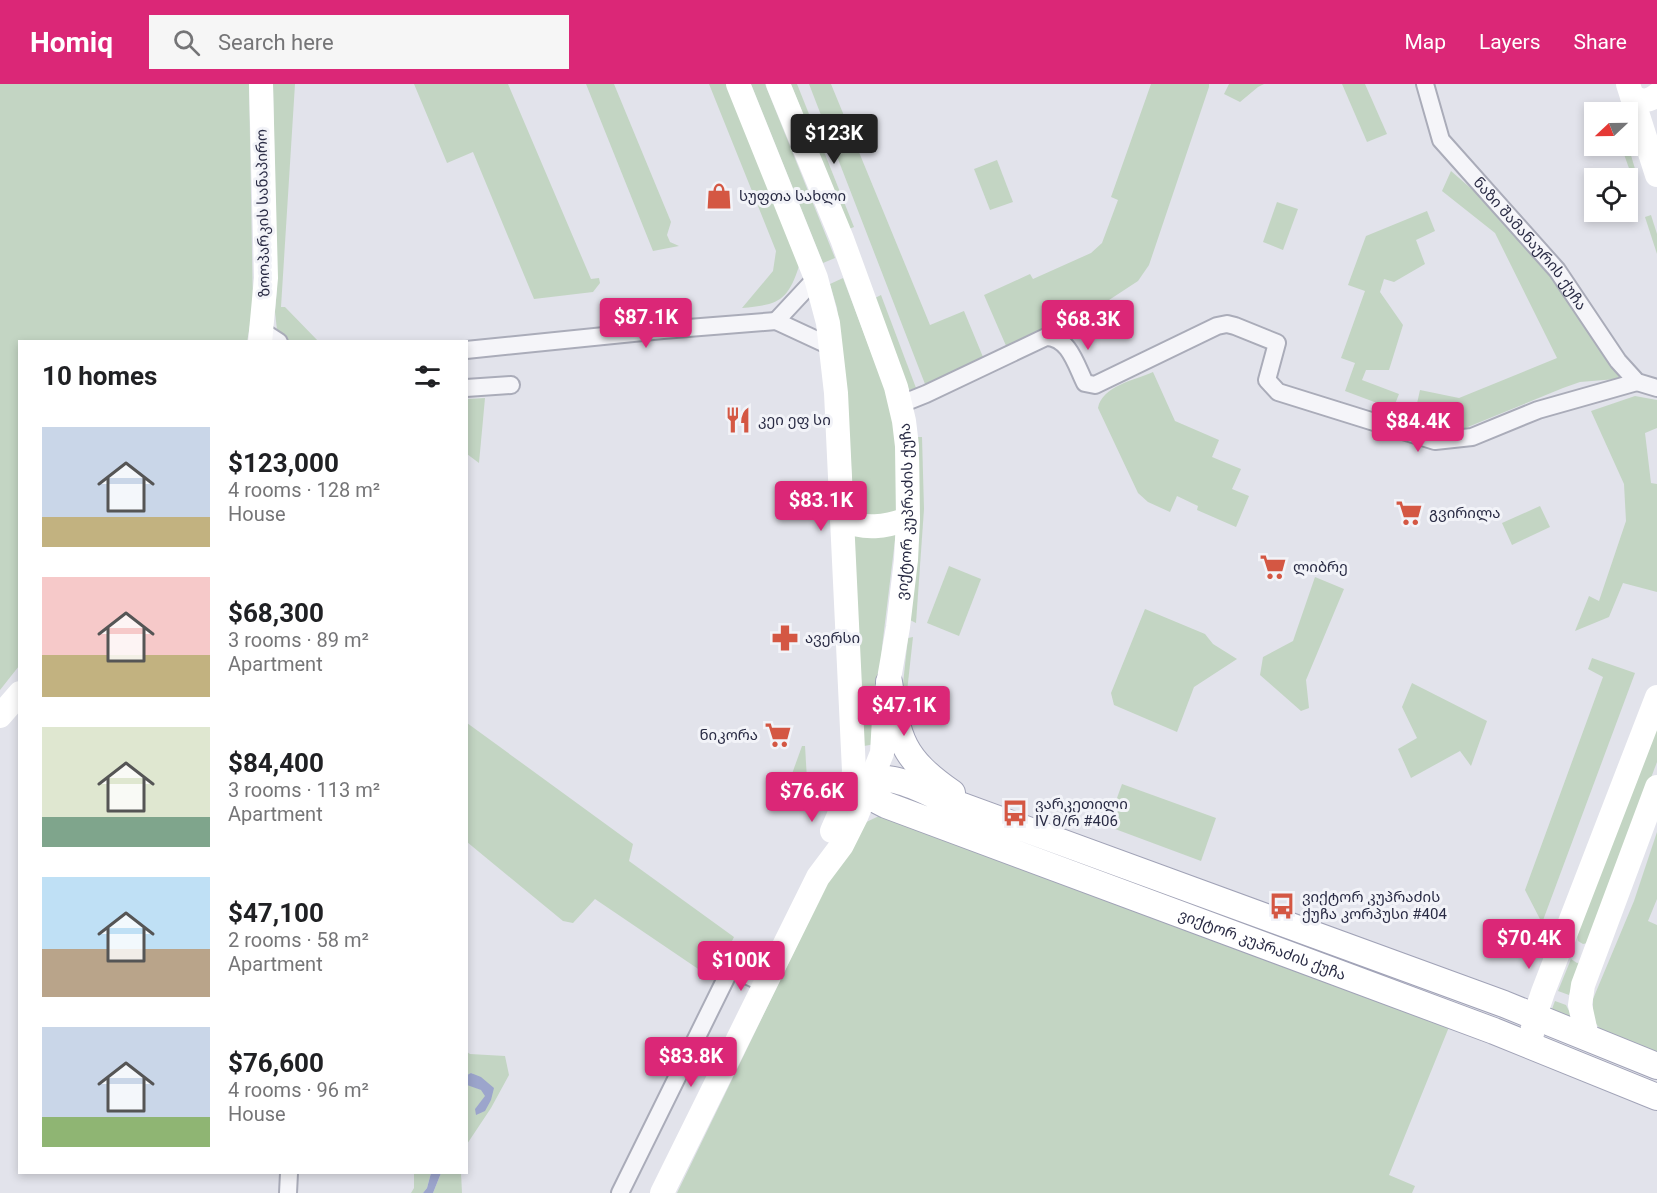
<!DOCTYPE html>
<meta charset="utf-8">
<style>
body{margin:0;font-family:Roboto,"Noto Sans Georgian",sans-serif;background:#f6f6f6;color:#202124;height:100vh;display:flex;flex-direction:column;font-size:22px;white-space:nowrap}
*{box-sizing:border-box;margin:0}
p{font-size:20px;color:#757577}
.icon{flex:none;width:33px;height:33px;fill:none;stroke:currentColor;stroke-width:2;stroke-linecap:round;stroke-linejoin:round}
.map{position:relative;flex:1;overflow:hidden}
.panel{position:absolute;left:18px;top:256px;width:450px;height:834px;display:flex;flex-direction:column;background:#fff;border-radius:0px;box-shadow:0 3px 9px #0003}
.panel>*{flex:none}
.needle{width:39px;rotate:248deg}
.buttons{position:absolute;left:1584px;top:18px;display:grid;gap:12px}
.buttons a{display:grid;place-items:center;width:54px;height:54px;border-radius:0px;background:#fff;box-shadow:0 3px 9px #0003;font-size:30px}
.price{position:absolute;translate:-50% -51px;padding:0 14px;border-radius:6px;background:#db2777;color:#fff;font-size:20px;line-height:39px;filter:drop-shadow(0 2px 3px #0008)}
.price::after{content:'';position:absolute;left:50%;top:36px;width:18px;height:14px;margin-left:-9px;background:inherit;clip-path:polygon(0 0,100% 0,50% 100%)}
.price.current{background:#222;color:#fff}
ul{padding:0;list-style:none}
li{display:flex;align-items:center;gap:18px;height:150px;padding:0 24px}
li span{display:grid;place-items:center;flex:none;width:168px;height:120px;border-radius:0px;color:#555}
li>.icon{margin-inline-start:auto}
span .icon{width:72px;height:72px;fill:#fffc;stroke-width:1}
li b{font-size:26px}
h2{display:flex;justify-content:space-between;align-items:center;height:72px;padding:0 24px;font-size:26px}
header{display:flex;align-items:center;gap:36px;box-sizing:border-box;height:84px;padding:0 30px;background:#db2777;color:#fff}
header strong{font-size:28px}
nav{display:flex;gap:33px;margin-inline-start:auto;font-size:21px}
.search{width:420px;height:54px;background:#f6f6f6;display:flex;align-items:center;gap:15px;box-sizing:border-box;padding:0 21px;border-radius:0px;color:#757577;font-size:22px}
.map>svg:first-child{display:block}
.green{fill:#c3d5c3}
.water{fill:#9ca5cc}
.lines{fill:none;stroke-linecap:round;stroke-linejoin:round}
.street-casing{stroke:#aaacb9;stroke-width:20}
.primary-casing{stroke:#a1a3b7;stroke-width:28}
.street{stroke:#f5f5f9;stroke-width:16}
.secondary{stroke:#fff;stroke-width:24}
.primary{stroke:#fff;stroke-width:26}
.labels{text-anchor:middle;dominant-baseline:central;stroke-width:6;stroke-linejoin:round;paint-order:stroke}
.poi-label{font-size:15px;fill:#292b44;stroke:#f2f3f8;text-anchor:start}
.street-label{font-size:15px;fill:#292b44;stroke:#f2f3f8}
</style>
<header>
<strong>Homiq</strong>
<div class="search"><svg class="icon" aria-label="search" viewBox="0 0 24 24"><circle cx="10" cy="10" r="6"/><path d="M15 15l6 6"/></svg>Search here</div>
<nav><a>Map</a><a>Layers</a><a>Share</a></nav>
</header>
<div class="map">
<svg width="1657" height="1109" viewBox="0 0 1657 1109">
<rect width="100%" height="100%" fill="#e2e3eb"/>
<!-- green -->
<g class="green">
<polygon points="0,0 249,0 253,224 247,258 20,258 19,582 0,606"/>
<polygon points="273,0 295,0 281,223 285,223 319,258 291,258 277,246 275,228 277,204"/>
<polygon points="414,0 508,0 591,195 599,194 600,199 593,208 534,215 473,68 447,79"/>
<polygon points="586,0 614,0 671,138 667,151 670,158 679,162 653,167"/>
<path d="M709 0H726L799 182C788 217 778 221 742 224L773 187 776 167Z"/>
<polygon points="751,0 765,0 835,174 823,179"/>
<polygon points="791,0 797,0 854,143 849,145"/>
<polygon points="809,0 831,0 930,241 964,227 983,273 925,300"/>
<polygon points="1151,0 1209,0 1209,3 1149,181 1138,197 1109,216 1007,264 984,211 1030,190 1033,195 1091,169 1102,159 1118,116 1111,113"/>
<polygon points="1229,0 1264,0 1258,3 1240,18 1224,10"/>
<polygon points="1342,0 1365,0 1387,50 1367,58"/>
<polygon points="1628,61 1635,85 1630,87 1621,62"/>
<polygon points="997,76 1013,118 990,126 974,85"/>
<polygon points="1451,87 1521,148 1621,291 1616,295 1580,298 1563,304 1463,345 1441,347 1412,342 1420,306 1459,314 1557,274 1495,149 1442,107"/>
<polygon points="1277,118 1298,125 1283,166 1263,158"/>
<polygon points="1427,127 1435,147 1416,156 1425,180 1394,198 1384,195 1380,208 1403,241 1389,286 1366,286 1362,296 1399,310 1393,325 1345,307 1355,279 1341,274 1365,207 1348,201 1366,152"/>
<polygon points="1651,131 1657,150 1657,170 1645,133"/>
<polygon points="843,194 891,321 899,362 897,427 885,433 854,430 847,316 837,224 830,200"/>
<polygon points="881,211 916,304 909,306 875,214"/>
<path d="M1153 288 1175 337 1219 356 1212 373 1241 385 1232 405 1249 412 1236 443 1197 426 1198 422 1177 412 1170 428 1148 418 1138 409 1098 324C1102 302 1135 296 1153 288Z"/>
<polygon points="1635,312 1657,316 1657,344 1645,349 1651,399 1657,400 1657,508 1623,499 1609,533 1575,547 1589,512 1599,517 1626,437 1624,400 1591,327"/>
<polygon points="485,314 479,379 467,370 467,315"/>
<polygon points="916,353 922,353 924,425 916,539 910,536"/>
<polygon points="1540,422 1550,443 1512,461 1502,439"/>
<polygon points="896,448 882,563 875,660 864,662 851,449"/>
<polygon points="949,482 981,495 959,552 927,539"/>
<polygon points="1315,493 1344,505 1306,596 1309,624 1301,627 1260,591 1263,573 1293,557"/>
<polygon points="1145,525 1205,550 1213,560 1237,575 1194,603 1177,648 1114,621 1111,609"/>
<polygon points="913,553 905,626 900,627 908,554"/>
<polygon points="1592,574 1635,589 1542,839 1525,806 1603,593 1588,585"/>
<polygon points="1412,599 1487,637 1471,682 1460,667 1411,694 1398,665 1417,654 1402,623"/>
<polygon points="467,639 633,760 629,777 734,853 713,895 595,815 573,839 563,837 467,758"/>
<polygon points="1657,644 1657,678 1588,859 1583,860 1578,857 1577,851"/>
<polygon points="802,662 805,662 808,712 804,715 790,706 788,701"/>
<polygon points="1122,700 1216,734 1201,777 1107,742"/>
<polygon points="879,732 1449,943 1389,1091 1415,1102 1412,1109 677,1109 839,775 860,741"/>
<polygon points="1657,748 1657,815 1648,837 1657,841 1657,970 1601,946 1593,936 1593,915 1634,817"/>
<polygon points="1571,875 1577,879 1581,878 1569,911 1558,907"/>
<polygon points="1555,917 1566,921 1572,933 1552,925"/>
<polygon points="467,968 470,970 505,972 509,991 491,1024 467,1060 467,1000 482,1006 486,1012 475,1025 491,1016 472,989 467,991"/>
<polygon points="414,1089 431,1089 427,1104 423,1109 411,1109 414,1104"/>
<polygon points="441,1089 461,1089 462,1109 433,1109"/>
</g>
<!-- water -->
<g class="water">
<polygon points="471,989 481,993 494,1004 491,1016 485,1027 476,1031 475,1025 485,1012 481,1006 467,1001 467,991"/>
<polygon points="431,1089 441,1089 433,1109 423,1109 427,1104"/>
</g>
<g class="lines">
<!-- street casing -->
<g class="street-casing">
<g id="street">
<path id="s1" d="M1425 0 1441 56 1557 186 1618 277 1637 298 1657 304"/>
<polyline points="816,194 776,237 832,263"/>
<polyline points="262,247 279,258"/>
<polyline points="466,266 663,246 776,237"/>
<polyline points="466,304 511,301"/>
<path d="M901 320 926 310 1046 253C1069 253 1076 281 1085 299L1095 301 1217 242 1227 240 1235 242 1277 259 1267 296 1278 308 1435 357 1472 353 1538 326 1637 298"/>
<polyline points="288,1109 289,1089"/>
<polyline points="620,1109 731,884 765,900"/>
</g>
</g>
<!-- primary casing -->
<g class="primary-casing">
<g id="primary">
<path d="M889 598C898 656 902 674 952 709"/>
<path id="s3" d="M1657 982 1504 920 943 715C910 701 889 686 852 701L857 706 886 721 1494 947 1657 1013"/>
</g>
</g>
<!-- street -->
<use href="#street" class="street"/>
<!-- secondary -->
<g class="secondary">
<polyline points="738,0 816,194 828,239 836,309 854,687 852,701 832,747"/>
<polyline points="1628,0 1657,91"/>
<path d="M1632 12C1642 18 1647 18 1657 11"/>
<polyline points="260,258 266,194 261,0"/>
<path d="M842 436C865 446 885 443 908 435"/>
<polyline points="0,632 20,609"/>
<polyline points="1587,953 1580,921 1583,901 1657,703"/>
<polyline points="1530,961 1535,932 1543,908 1657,613"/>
<path id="s2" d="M662 1109 818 793 842 761 856 733 882 669 885 618 898 543 906 476 908 435 907 362 904 337 896 303 842 155 778 0"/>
</g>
<!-- primary -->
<use href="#primary" class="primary"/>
</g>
<!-- icons -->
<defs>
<g id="shop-bare" transform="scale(2.07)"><path d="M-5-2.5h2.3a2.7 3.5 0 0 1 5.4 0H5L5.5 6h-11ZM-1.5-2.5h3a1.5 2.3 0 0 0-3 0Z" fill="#d45743" stroke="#f2f3f8" stroke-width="2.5" paint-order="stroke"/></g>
<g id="restaurant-bare" transform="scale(2.07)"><path d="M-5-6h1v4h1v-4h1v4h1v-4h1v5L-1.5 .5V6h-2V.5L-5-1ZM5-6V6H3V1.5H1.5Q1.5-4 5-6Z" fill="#d45743" stroke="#f2f3f8" stroke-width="2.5" paint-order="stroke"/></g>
<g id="supermarket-bare" transform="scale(2.07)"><path d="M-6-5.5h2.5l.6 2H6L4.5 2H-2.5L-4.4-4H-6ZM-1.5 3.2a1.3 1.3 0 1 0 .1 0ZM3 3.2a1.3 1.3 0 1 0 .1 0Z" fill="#d45743" stroke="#f2f3f8" stroke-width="2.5" paint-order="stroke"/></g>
<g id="pharmacy-bare" transform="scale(2.07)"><path d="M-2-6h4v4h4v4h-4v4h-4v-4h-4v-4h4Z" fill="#d45743" stroke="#f2f3f8" stroke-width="2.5" paint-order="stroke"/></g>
<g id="bus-bare" transform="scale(2.07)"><path d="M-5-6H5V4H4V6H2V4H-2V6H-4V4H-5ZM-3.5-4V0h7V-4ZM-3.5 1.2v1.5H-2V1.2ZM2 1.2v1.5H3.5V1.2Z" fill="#d45743" stroke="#f2f3f8" stroke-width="2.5" paint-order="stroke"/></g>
</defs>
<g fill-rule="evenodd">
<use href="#shop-bare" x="719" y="112"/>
<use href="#restaurant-bare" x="738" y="336"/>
<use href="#supermarket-bare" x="1409" y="429"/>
<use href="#supermarket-bare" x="1273" y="483"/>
<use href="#pharmacy-bare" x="785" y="554"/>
<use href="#supermarket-bare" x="778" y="651"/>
<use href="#bus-bare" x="1015" y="729"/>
<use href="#bus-bare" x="1282" y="822"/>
</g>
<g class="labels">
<!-- poi labels -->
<g class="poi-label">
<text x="739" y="112">სუფთა სახლი</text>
<text x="758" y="336">კეი ეფ სი</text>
<text x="1429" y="429">გვირილა</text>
<text x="1293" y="483">ლიბრე</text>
<text x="805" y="554">ავერსი</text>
<text x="758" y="651" text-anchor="end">ნიკორა</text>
<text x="1035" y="720">ვარკეთილი<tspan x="1035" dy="17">IV მ/რ #406</tspan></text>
<text x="1302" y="813">ვიქტორ კუპრაძის<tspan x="1302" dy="17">ქუჩა კორპუსი #404</tspan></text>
</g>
<!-- street labels -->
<g class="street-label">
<text transform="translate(263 129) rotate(-91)">ზოოპარკის სანაპირო</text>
<text stroke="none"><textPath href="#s1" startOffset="195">ნაზი შამანაურის ქუჩა</textPath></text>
<text stroke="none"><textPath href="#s2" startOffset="736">ვიქტორ კუპრაძის ქუჩა</textPath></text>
<text stroke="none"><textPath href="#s3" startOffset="1299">ვიქტორ კუპრაძის ქუჩა</textPath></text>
</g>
</g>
</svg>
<div class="buttons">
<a><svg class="needle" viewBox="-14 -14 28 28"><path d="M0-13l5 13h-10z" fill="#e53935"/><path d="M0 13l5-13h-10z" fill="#757577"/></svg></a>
<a><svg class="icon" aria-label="locate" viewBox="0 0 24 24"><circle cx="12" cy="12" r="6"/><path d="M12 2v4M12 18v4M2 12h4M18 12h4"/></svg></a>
</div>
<b class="price current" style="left:834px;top:81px">$123K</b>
<b class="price" style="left:646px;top:265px">$87.1K</b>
<b class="price" style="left:1088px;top:267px">$68.3K</b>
<b class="price" style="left:1418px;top:369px">$84.4K</b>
<b class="price" style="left:821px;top:448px">$83.1K</b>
<b class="price" style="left:904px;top:653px">$47.1K</b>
<b class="price" style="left:812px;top:739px">$76.6K</b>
<b class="price" style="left:1529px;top:886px">$70.4K</b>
<b class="price" style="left:741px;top:908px">$100K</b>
<b class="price" style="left:691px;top:1004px">$83.8K</b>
<section class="panel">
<h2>10 homes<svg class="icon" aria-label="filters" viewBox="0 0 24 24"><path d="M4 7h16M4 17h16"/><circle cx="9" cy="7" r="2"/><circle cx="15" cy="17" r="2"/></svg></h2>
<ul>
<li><span style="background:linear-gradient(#c9d6e8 75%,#c2b280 0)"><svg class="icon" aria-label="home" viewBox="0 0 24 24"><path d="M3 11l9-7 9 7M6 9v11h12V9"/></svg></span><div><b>$123,000</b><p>4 rooms · 128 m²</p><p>House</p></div></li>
<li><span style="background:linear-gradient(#f6c9c9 65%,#c2b280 0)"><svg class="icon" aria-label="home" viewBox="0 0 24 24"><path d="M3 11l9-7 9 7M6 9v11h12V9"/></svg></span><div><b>$68,300</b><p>3 rooms · 89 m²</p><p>Apartment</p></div></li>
<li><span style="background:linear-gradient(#dfe7d0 75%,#7fa58c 0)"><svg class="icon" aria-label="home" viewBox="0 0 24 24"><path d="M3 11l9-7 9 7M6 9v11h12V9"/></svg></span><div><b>$84,400</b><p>3 rooms · 113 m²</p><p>Apartment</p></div></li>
<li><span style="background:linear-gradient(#bfe0f5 60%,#b9a48a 0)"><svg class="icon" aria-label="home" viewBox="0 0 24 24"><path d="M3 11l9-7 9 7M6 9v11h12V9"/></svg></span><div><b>$47,100</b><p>2 rooms · 58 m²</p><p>Apartment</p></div></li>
<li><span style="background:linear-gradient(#c9d6e8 75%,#8fb573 0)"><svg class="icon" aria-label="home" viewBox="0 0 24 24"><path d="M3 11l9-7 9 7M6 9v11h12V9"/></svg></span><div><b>$76,600</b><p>4 rooms · 96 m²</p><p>House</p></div></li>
</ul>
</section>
</div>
